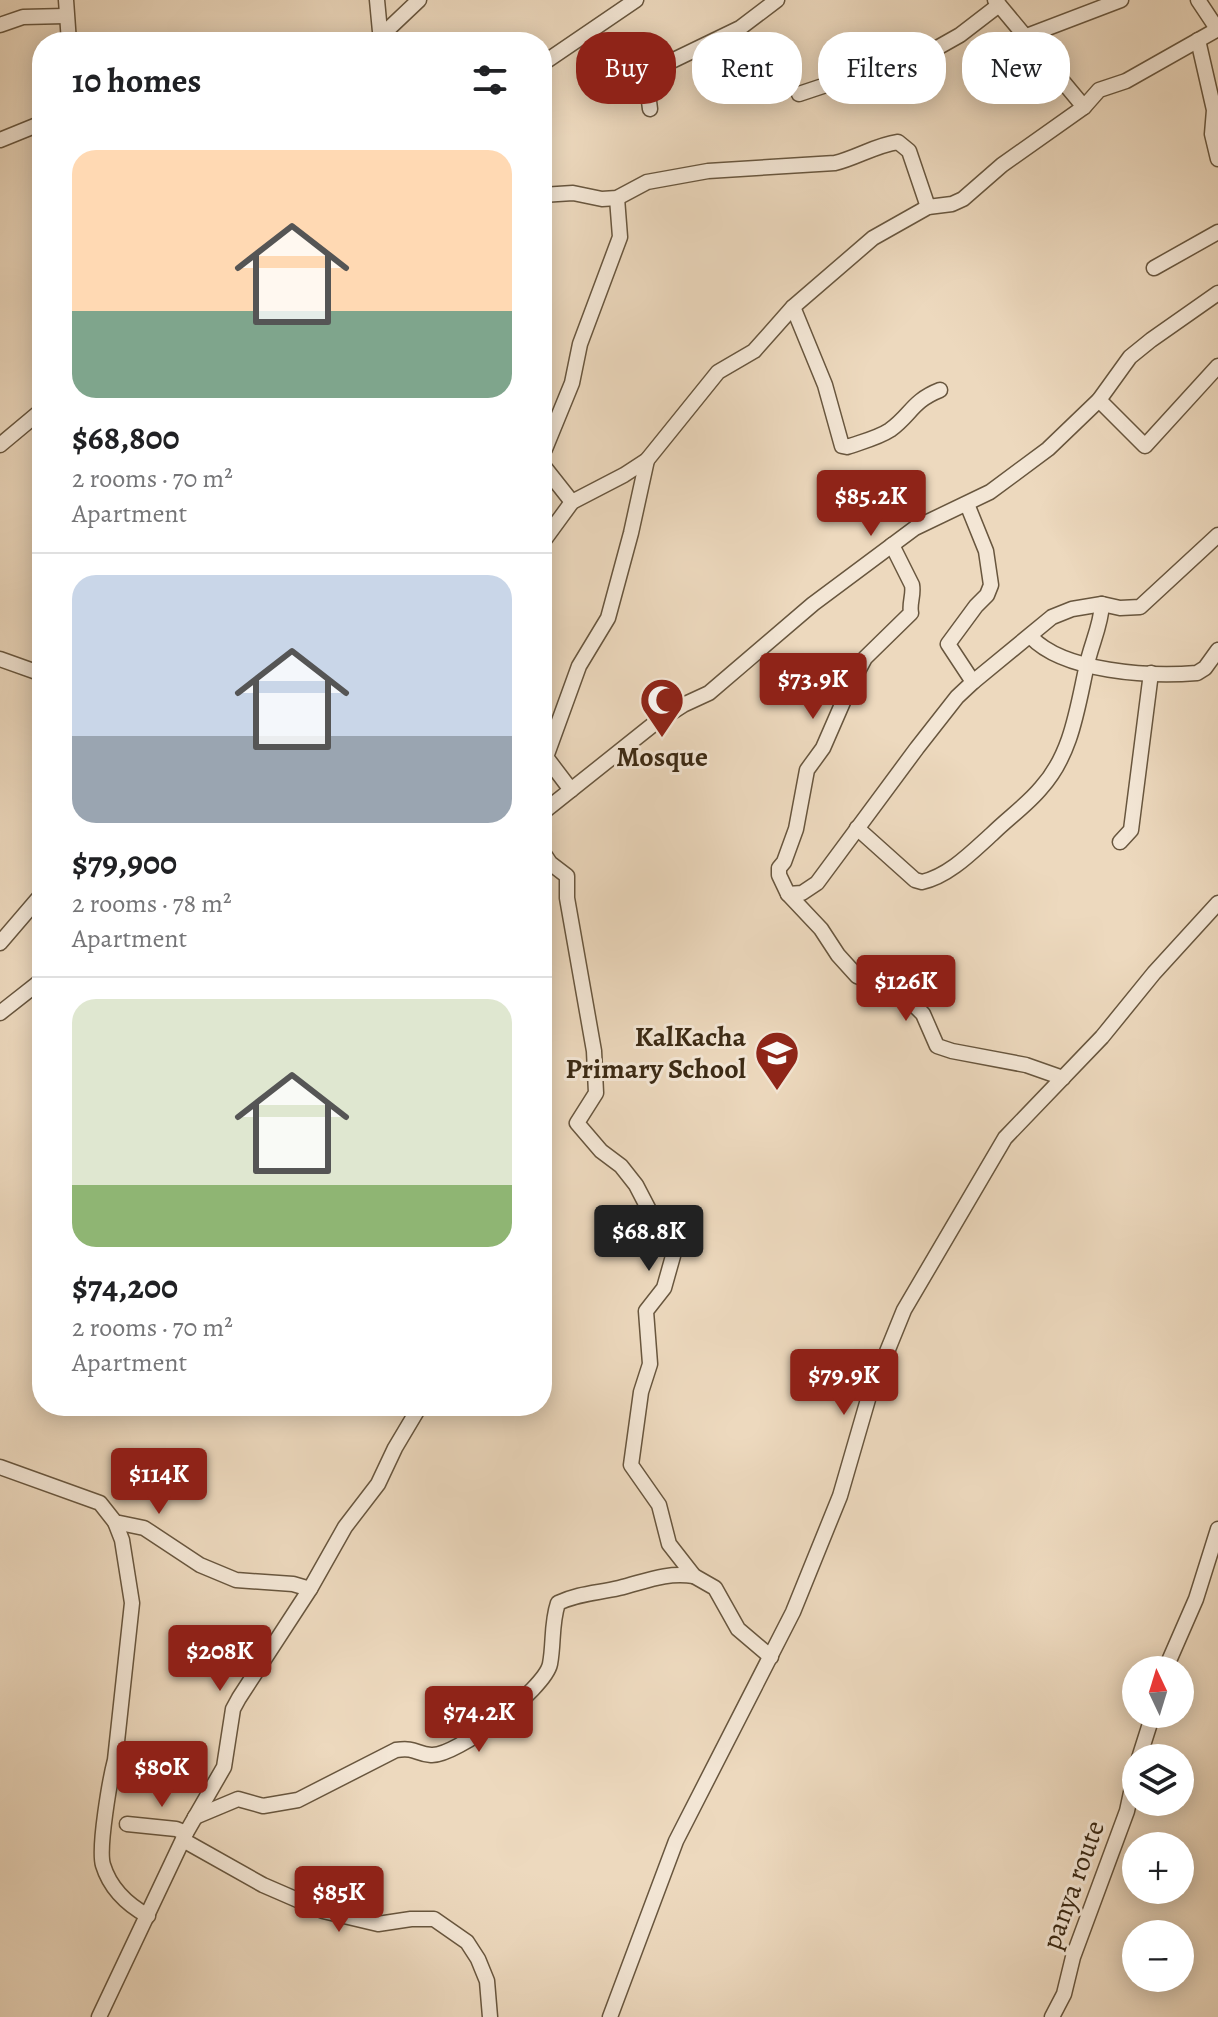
<!DOCTYPE html>
<meta charset="utf-8">
<style>
body{margin:0;font-family:Alegreya,serif;background:#f6f6f6;color:#202124;height:100vh;display:flex;flex-direction:column;font-size:30px;white-space:nowrap}
*{box-sizing:border-box;margin:0}
p{font-size:26px;color:#757577}
.icon{flex:none;width:44px;height:44px;fill:none;stroke:currentColor;stroke-width:2;stroke-linecap:round;stroke-linejoin:round}
.map{position:relative;flex:1;overflow:hidden}
.details{position:absolute;left:32px;top:32px;width:520px;height:1384px;display:flex;flex-direction:column;background:#fff;border-radius:32px;box-shadow:0 4px 20px #0003}
.details>*{flex:none}
.guide{position:absolute;left:576px;top:32px;width:522px;height:72px;display:flex;gap:16px}
.needle{width:52px;rotate:356deg}
.fabs{position:absolute;left:1122px;top:1656px;display:grid;gap:16px}
.fabs a{display:grid;place-items:center;width:72px;height:72px;border-radius:50%;background:#fff;box-shadow:0 4px 20px #0003;font-size:40px}
.price{position:absolute;translate:-50% -68px;padding:0 18px;border-radius:8px;background:#8f2418;color:#fff;font-size:26px;line-height:52px;filter:drop-shadow(0 2px 4px #0008)}
.price::after{content:'';position:absolute;left:50%;top:48px;width:24px;height:18px;margin-left:-12px;background:inherit;clip-path:polygon(0 0,100% 0,50% 100%)}
.price.active{background:#222;color:#fff}
ul{padding:0;list-style:none}
li{display:grid;align-content:center;gap:16px;height:424px;padding:0 40px}
li+li{border-top:2px solid #e0e0e0}
li span{display:grid;place-items:center;height:248px;border-radius:24px;color:#555}
li>.icon{margin-inline-start:auto}
span .icon{width:144px;height:144px;fill:#fffc;stroke-width:1}
li b{font-size:34px}
h2{display:flex;justify-content:space-between;align-items:center;height:96px;padding:0 40px;font-size:34px}
.pill{padding:0 28px;border-radius:32px;background:#fff;box-shadow:0 4px 20px #0003;font-size:28px;line-height:72px}
.pill.active{background:#8f2418;color:#fff}
.map>svg:first-child{display:block}
.lines{fill:none;stroke-linecap:round;stroke-linejoin:round}
.minor-casing{stroke:#68563e;stroke-width:17}
.minor{stroke:#f3e6d5;stroke-width:14}
.labels{text-anchor:middle;dominant-baseline:central;stroke-width:6;stroke-linejoin:round;paint-order:stroke}
.poi-label{font-size:28px;font-weight:bold;fill:#3c2a14;stroke:#f3e6d5}
.street-label{font-size:28px;fill:#3c2a14;stroke:#f3e6d5}
</style>
<div class="map">
<svg width="1218" height="2017" viewBox="0 0 1218 2017">
<rect width="100%" height="100%" fill="#edd9be"/>
<filter id="stains"><feTurbulence type="fractalNoise" baseFrequency=".0025" numOctaves="4"/><feColorMatrix values="0 0 0 0 .2 0 0 0 0 .09 0 0 0 0 .02 0 0 0 .5 -.17"/></filter>
<radialGradient id="worn" r=".72"><stop offset=".6" stop-color="#630" stop-opacity="0"/><stop offset="1" stop-color="#630" stop-opacity=".3"/></radialGradient>
<g class="lines">
<!-- minor casing -->
<g class="minor-casing">
<g id="minor">
<polyline points="66,0 69,42"/>
<polyline points="377,0 381,42"/>
<polyline points="995,0 1084,107"/>
<polyline points="1198,0 1218,30"/>
<polyline points="0,25 23,17 65,16"/>
<polyline points="381,36 419,0"/>
<polyline points="1024,37 1121,0"/>
<polyline points="1198,40 1214,110 1212,134 1218,159"/>
<polyline points="542,64 636,0"/>
<polyline points="799,94 937,48 960,35 999,5"/>
<polyline points="650,109 647,85 651,71 740,28 777,0"/>
<polyline points="0,140 42,123"/>
<path d="M542 195 573 193 602 199 617 198 647 182 708 171 835 163C856 158 876 145 898 142L909 151 928 207"/>
<polyline points="1154,268 1218,232"/>
<path d="M793 307 825 385 842 446 847 447C861 442 878 438 890 430 911 415 912 401 940 390"/>
<polyline points="1099,400 1145,446 1218,366"/>
<polyline points="0,445 42,410"/>
<polyline points="542,451 545,449 572,383 580,344 620,237 617,198"/>
<polyline points="542,464 572,502"/>
<polyline points="967,504 986,551 991,585 987,595 976,606 948,644 973,682"/>
<polyline points="542,543 572,502 624,475 647,460 718,372 754,351 793,307 873,238 928,207 952,204 963,199 1002,165 1084,107 1099,90 1126,81 1218,29"/>
<path d="M892 545 912 585C914 595 909 603 911 613L865 658 850 686 823 748 807 770 796 829 784 862 779 868V875L788 894 821 929 838 955 857 976 904 995 923 1014 937 1046 952 1051 1026 1065 1063 1078"/>
<path d="M1031 637C1064 672 1150 677 1197 673L1205 668 1218 650"/>
<polyline points="0,659 42,674"/>
<polyline points="571,790 546,757 579,666 608,618 631,533 647,460"/>
<polyline points="542,813 655,723 683,705 709,693 813,604 915,528 990,492 1048,449 1099,400 1130,357 1151,340 1218,293"/>
<path d="M857 828 915 880 922 882C949 876 972 852 992 834 1008 818 1027 805 1041 788 1071 755 1077 710 1086 669 1090 646 1101 627 1102 604"/>
<polyline points="1120,842 1131,830 1151,673"/>
<polyline points="542,851 550,863 567,876 567,898 594,1051 596,1093 577,1123 601,1151 621,1166 636,1185 673,1256 664,1288 646,1311 650,1364 641,1392 631,1465 659,1505 669,1544 694,1576 715,1588 738,1629 771,1657"/>
<polyline points="788,894 802,893 817,883 917,748 957,697 973,682 1052,617 1072,609 1102,604 1120,608 1140,607 1218,535"/>
<polyline points="0,943 42,894"/>
<polyline points="0,1013 42,980"/>
<polyline points="0,1467 100,1503 115,1522 144,1528 200,1565 236,1580 293,1584 310,1589"/>
<path d="M115 1522 122 1540 132 1603 115 1760C110 1779 98 1848 103 1865 110 1888 128 1905 148 1916"/>
<polyline points="1165,1670 1196,1599 1218,1529"/>
<polyline points="1139,1758 1153,1714"/>
<path d="M195 1817 238 1799 263 1806 298 1800 396 1750C416 1747 416 1754 431 1755 456 1757 545 1689 550 1664 554 1643 551 1624 558 1603 579 1593 598 1593 619 1588 647 1581 665 1572 694 1576"/>
<polyline points="127,1824 176,1829 186,1833"/>
<polyline points="183,1840 263,1885 323,1911 378,1924 411,1919 434,1919 467,1942 478,1959 487,1981 490,2017"/>
<polyline points="99,2017 186,1833 224,1767 233,1709 239,1698 310,1589 345,1527 378,1484 395,1448 420,1406"/>
<polyline points="610,2017 676,1841 793,1612 840,1496 869,1396 904,1310 1005,1138 1102,1037 1154,973 1218,903"/>
<polyline points="1052,2017 1064,1994 1073,1957 1127,1811 1136,1769"/>
</g>
</g>
<!-- minor -->
<use href="#minor" class="minor"/>
</g>
<!-- icons -->
<defs>
<g id="mosque-pin" transform="scale(2.3)"><path d="M0 17L-7.5 6A9.5 9.5 0 1 1 7.5 6Z" fill="#8f2418" stroke="#f3e6d5"/><path d="M3.5-4.9A6 6 0 1 0 3.5 4.9A5 5 0 1 1 3.5-4.9Z" fill="#fff"/></g>
<g id="school-pin" transform="scale(2.3)"><path d="M0 17L-7.5 6A9.5 9.5 0 1 1 7.5 6Z" fill="#8f2418" stroke="#f3e6d5"/><path d="M0-5L7-2L0 1L-7-2ZM-4 1L0 2.5L4 1V4Q0 6-4 4Z" fill="#fff"/></g>
</defs>
<g fill-rule="evenodd">
<use href="#mosque-pin" x="662" y="700"/>
<use href="#school-pin" x="777" y="1053"/>
</g>
<g class="labels">
<!-- poi labels -->
<g class="poi-label">
<text x="662" y="757">Mosque</text>
<text x="746" y="1037" text-anchor="end">KalKacha<tspan x="746" dy="32">Primary School</tspan></text>
</g>
<!-- street labels -->
<g class="street-label">
<text transform="translate(1073 1885) rotate(-70)">panya route</text>
</g>
</g>
<rect width="100%" height="100%" filter="url(#stains)"/>
<rect width="100%" height="100%" fill="url(#worn)"/>
</svg>
<div class="fabs">
<a><svg class="needle" viewBox="-14 -14 28 28"><path d="M0-13l5 13h-10z" fill="#e53935"/><path d="M0 13l5-13h-10z" fill="#757577"/></svg></a>
<a><svg class="icon" aria-label="layers" viewBox="0 0 24 24"><path d="M12 4l9 5-9 5-9-5zM3 14l9 5 9-5"/></svg></a>
<a>+</a>
<a>−</a>
</div>
<b class="price" style="left:871px;top:538px">$85.2K</b>
<b class="price" style="left:813px;top:721px">$73.9K</b>
<b class="price" style="left:906px;top:1023px">$126K</b>
<b class="price active" style="left:649px;top:1273px">$68.8K</b>
<b class="price" style="left:844px;top:1417px">$79.9K</b>
<b class="price" style="left:159px;top:1516px">$114K</b>
<b class="price" style="left:220px;top:1693px">$208K</b>
<b class="price" style="left:479px;top:1754px">$74.2K</b>
<b class="price" style="left:162px;top:1809px">$80K</b>
<b class="price" style="left:339px;top:1934px">$85K</b>
<div class="guide">
<a class="pill active">Buy</a>
<a class="pill">Rent</a>
<a class="pill">Filters</a>
<a class="pill">New</a>
</div>
<section class="details">
<h2>10 homes<svg class="icon" aria-label="filters" viewBox="0 0 24 24"><path d="M4 7h16M4 17h16"/><circle cx="9" cy="7" r="2"/><circle cx="15" cy="17" r="2"/></svg></h2>
<ul>
<li><span style="background:linear-gradient(#ffd9b3 65%,#7fa58c 0)"><svg class="icon" aria-label="home" viewBox="0 0 24 24"><path d="M3 11l9-7 9 7M6 9v11h12V9"/></svg></span><div><b>$68,800</b><p>2 rooms · 70 m²</p><p>Apartment</p></div></li>
<li><span style="background:linear-gradient(#c9d6e8 65%,#9aa5b1 0)"><svg class="icon" aria-label="home" viewBox="0 0 24 24"><path d="M3 11l9-7 9 7M6 9v11h12V9"/></svg></span><div><b>$79,900</b><p>2 rooms · 78 m²</p><p>Apartment</p></div></li>
<li><span style="background:linear-gradient(#dfe7d0 75%,#8fb573 0)"><svg class="icon" aria-label="home" viewBox="0 0 24 24"><path d="M3 11l9-7 9 7M6 9v11h12V9"/></svg></span><div><b>$74,200</b><p>2 rooms · 70 m²</p><p>Apartment</p></div></li>
</ul>
</section>
</div>
